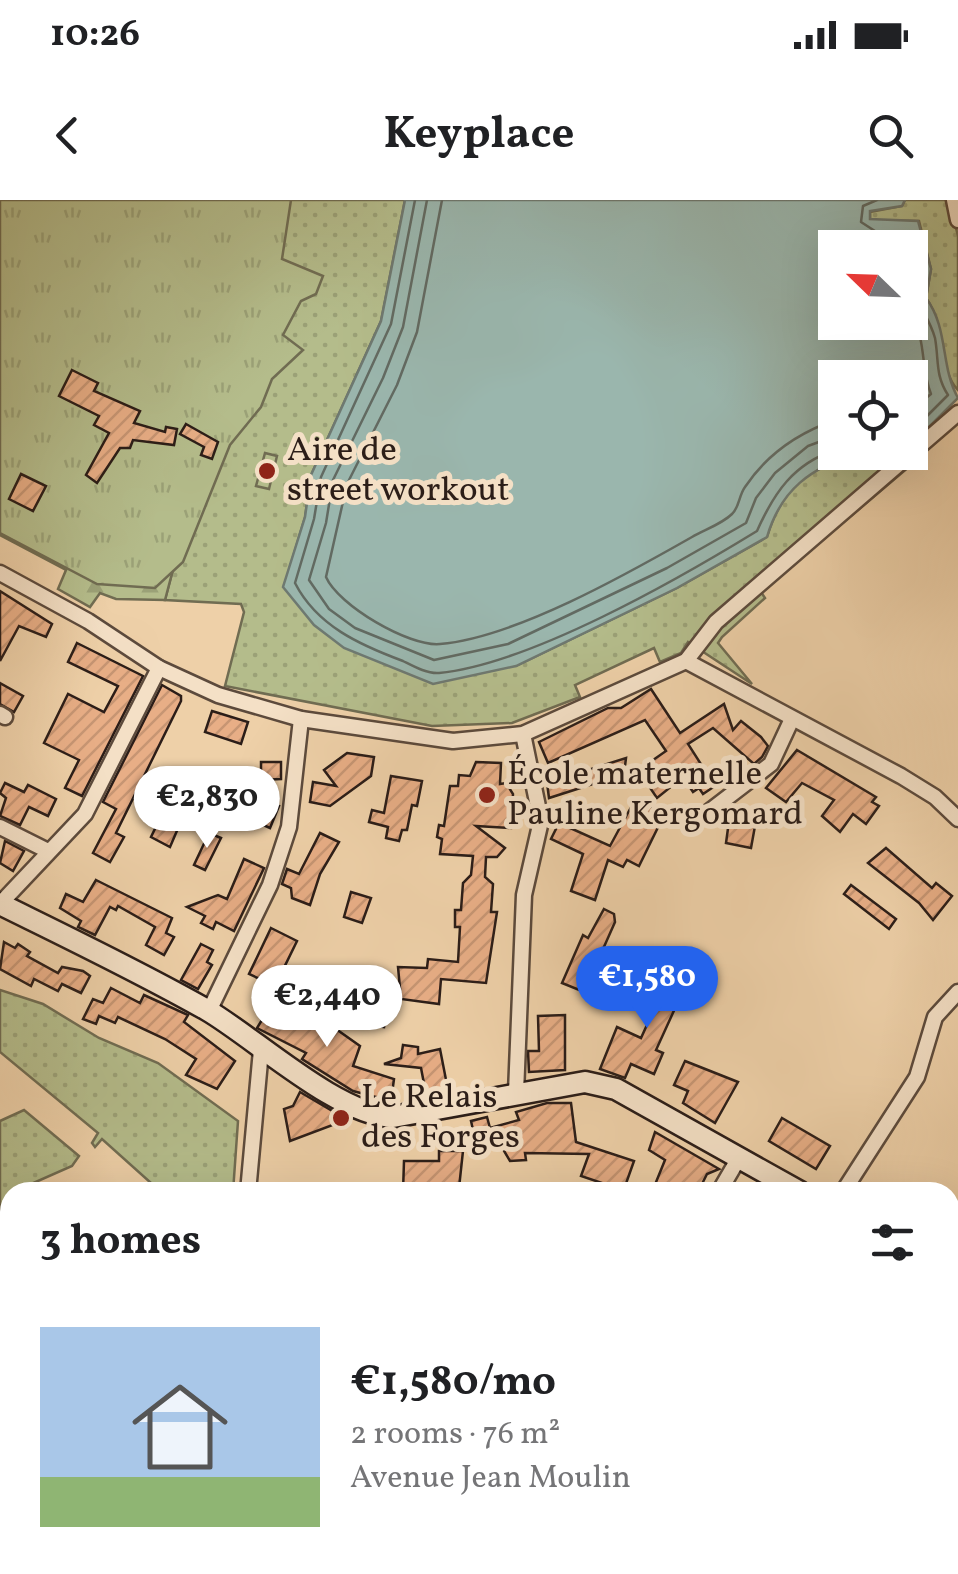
<!DOCTYPE html>
<meta charset="utf-8">
<style>
body{margin:0;font-family:Vollkorn,serif;background:#f2f2f2;color:#202124;height:100vh;display:flex;flex-direction:column;font-size:38px;white-space:nowrap}
*{box-sizing:border-box;margin:0}
p{font-size:32px;color:#757577}
.icon{flex:none;width:55px;height:55px;fill:none;stroke:currentColor;stroke-width:2;stroke-linecap:round;stroke-linejoin:round}
.map{position:relative;flex:1;overflow:hidden}
.sheet{position:absolute;left:0px;top:982px;width:960px;height:392px;display:flex;flex-direction:column;background:#fff;border-radius:30px 30px 0 0;box-shadow:0 10px 40px #0002}
.sheet>*{flex:none}
.needle{width:65px;rotate:293deg}
.fabs{position:absolute;left:818px;top:30px;display:grid;gap:20px}
.fabs a{display:grid;place-items:center;width:110px;height:110px;border-radius:0px;background:#fff;box-shadow:0 10px 40px #0002;font-size:50px}
.price{position:absolute;translate:-50% -85px;padding:0 22px;border-radius:35px;background:#fff;color:#222;font-size:32px;line-height:65px;filter:drop-shadow(0 2px 5px #0008)}
.price::after{content:'';position:absolute;left:50%;top:60px;width:30px;height:22px;margin-left:-15px;background:inherit;clip-path:polygon(0 0,100% 0,50% 100%)}
.price.active{background:#2563eb;color:#fff}
ul{padding:0;list-style:none}
li{display:flex;align-items:center;gap:30px;height:250px;padding:0 40px}
li span{display:grid;place-items:center;flex:none;width:280px;height:200px;border-radius:0px;color:#555}
li>.icon{margin-inline-start:auto}
span .icon{width:120px;height:120px;fill:#fffc;stroke-width:1}
li b{font-size:42px}
h2{display:flex;justify-content:space-between;align-items:center;height:120px;padding:0 40px;font-size:42px}
.status{display:flex;justify-content:space-between;align-items:center;height:70px;padding:0 50px;background:#fff;direction:ltr}
.status svg{height:28px;fill:currentColor}
header{display:flex;justify-content:space-between;align-items:center;height:130px;padding:0 40px;background:#fff;font-size:45px;font-weight:700}
.map>svg:first-child{display:block}
.grass{fill:url(#grass-dots);stroke:#706c52;stroke-width:2.5}
.forest{fill:url(#forest-firs);stroke:#706c52;stroke-width:2.5}
.park{fill:url(#park-tufts);stroke:#706c52;stroke-width:2.5}
.garden{fill:#b4bc8b;stroke:#706c52;stroke-width:2.5}
.water{fill:#9ab6ad;stroke:#6e7971;stroke-width:2.5;fill-rule:evenodd}
.lines{fill:none;stroke-linecap:round;stroke-linejoin:round}
.shore{stroke:#626a62;stroke-width:2.5}
.building{fill:url(#building-hatch);stroke:#2b1d18;stroke-width:2.5}
.minor-casing{stroke:#5c4a3c;stroke-width:19}
.secondary-casing{stroke:#2b1d18;stroke-width:25}
.minor{stroke:#f4e0c6;stroke-width:14}
.secondary{stroke:#f4e0c6;stroke-width:20}
.poi-dot{fill:#8f2418;stroke:#f4e0c6;stroke-width:4}
.labels{text-anchor:middle;dominant-baseline:central;stroke-width:10;stroke-linejoin:round;paint-order:stroke}
.poi-label{font-size:35px;fill:#2b1d18;stroke:#f4e0c6;text-anchor:start}
</style>
<div class="status"><b>10:26</b><svg viewBox="0 0 49 12"><path d="M0 12V9h3v3zM5 12V6h3v6zM10 12V3h3v9zM15 12V0h3v12zM26 1h20v11H26zM47 4h2v5h-2z"/></svg></div>
<header><svg class="icon" aria-label="back" viewBox="0 0 24 24"><path d="M15 5l-7 7 7 7"/></svg>Keyplace<svg class="icon" aria-label="search" viewBox="0 0 24 24"><circle cx="10" cy="10" r="6"/><path d="M15 15l6 6"/></svg></header>
<div class="map">
<svg width="958" height="1374" viewBox="0 0 958 1374">
<defs>
<pattern id="grass-dots" width="8" height="8" patternUnits="userSpaceOnUse" patternTransform="scale(2.5)"><rect width="8" height="8" fill="#b4bc8b"/><path d="M2 2h.1M6 6h.1" fill="none" stroke="#9ba177" stroke-width="1.8" stroke-linecap="round"/></pattern>
<pattern id="forest-firs" width="22" height="20" patternUnits="userSpaceOnUse" patternTransform="scale(2.5)"><rect width="22" height="20" fill="#b4bc8b"/><path d="M5 1l3.5 6h-7zM16 11l3.5 6h-7z" fill="#9ba177"/></pattern>
<pattern id="park-tufts" width="24" height="20" patternUnits="userSpaceOnUse" patternTransform="scale(2.5)"><rect width="24" height="20" fill="#b4bc8b"/><path d="M3 7l-1-3M5 7V3M7 7l1-3M15 17l-1-3M17 17v-4M19 17l1-3" fill="none" stroke="#9ba177"/></pattern>
<pattern id="building-hatch" width="6" height="6" patternUnits="userSpaceOnUse" patternTransform="scale(2.5)"><rect width="6" height="6" fill="#e8ae86"/><path d="M-1 1l2-2M0 6l6-6M5 7l2-2" fill="none" stroke="#c79573"/></pattern>
</defs>
<rect width="100%" height="100%" fill="#eed0a8"/>
<filter id="stains"><feTurbulence type="fractalNoise" baseFrequency=".002" numOctaves="4"/><feColorMatrix values="0 0 0 0 .2 0 0 0 0 .09 0 0 0 0 .02 0 0 0 .5 -.17"/></filter>
<radialGradient id="worn" r=".72"><stop offset=".6" stop-color="#630" stop-opacity="0"/><stop offset="1" stop-color="#630" stop-opacity=".3"/></radialGradient>
<!-- grass -->
<g class="grass">
<path d="M0 0H405L381 121 311 275 305 317 284 387 516 466 677 388 767 337C789 263 840 253 910 252V235L921 231 910 266 761 392 765 398 722 437 718 443 752 484 688 442 681 453 660 462 654 448 575 485 580 497 512 523 432 526 225 486 244 412 241 404 165 400 180 343Z"/>
<path d="M905 0H949L958 36V190C938 170 949 131 926 98L931 69 919 21 870 20V12L902 6Z"/>
<polygon points="0,790 43,804 99,838 158,863 238,921 233,992 161,992 102,939 95,947 92,943 98,933 0,852"/>
<polygon points="24,910 79,956 72,966 31,984 33,992 10,992 7,1099 0,1093 0,921"/>
<polygon points="10,1140 10,1221 1,1316 0,1151"/>
<polygon points="10,1327 10,1365 37,1365 38,1373 5,1374"/>
<rect x="133" y="1365" width="71" height="9"/>
</g>
<!-- forest -->
<polygon class="forest" points="0,320 180,343 165,400 116,399 100,393 90,407 58,389 66,370 0,335"/>
<!-- park -->
<polygon class="park" points="0,0 291,0 282,59 323,76 316,94 301,101 283,135 303,150 272,179 261,207 230,245 183,362 155,388 97,384 0,333"/>
<!-- garden -->
<polygon class="garden" points="265,253 277,256 269,289 256,286"/>
<!-- water -->
<path class="water" d="M405 0H905L902 6 870 11V19L918 21 931 69 926 98C949 129 940 166 958 198L927 229 910 235V178H835V252L857 253C811 268 781 289 767 337L677 388 516 466 433 484 344 448 314 425 283 387 305 317 311 275 381 121ZM835 48H910V122H835Z"/>
<g class="lines">
<!-- shore -->
<g class="shore">
<path d="M415 0 391 124 321 277 314 319 295 383C317 426 360 445 403 461 413 466 427 474 439 473 530 464 677 380 757 331 774 293 793 264 835 250"/>
<polyline points="427,0 403,127 383,178 333,280 326,323 309,380 329,409 355,428 434,460 508,444 667,368 746,323 756,298 775,273 808,246 835,236"/>
<path d="M442 0 417 132 397 185 347 284 326 377C338 405 409 447 440 444 514 438 627 374 692 337 704 330 722 324 732 314 739 308 739 295 745 287 767 254 798 233 835 220"/>
<path d="M877 0 863 6 861 22 878 33 912 34 921 70 917 99C923 112 931 123 935 138 939 160 935 175 948 195L923 220 910 224"/>
<path d="M910 114C927 138 920 167 931 194L910 211"/>
</g>
</g>
<!-- building -->
<g class="building">
<polygon points="72,170 98,183 94,191 140,211 134,223 165,232 166,227 177,229 174,245 133,240 130,248 120,248 97,283 86,275 109,233 94,225 99,216 59,196"/>
<polygon points="186,224 218,242 212,259 201,255 204,247 180,234"/>
<polygon points="21,274 46,286 33,311 9,299"/>
<polygon points="0,391 52,424 46,437 19,426 0,461"/>
<polygon points="77,443 143,476 82,596 65,588 79,560 44,543 68,494 104,512 118,486 68,462"/>
<polygon points="0,483 23,496 14,512 0,504"/>
<polygon points="162,485 181,496 181,501 116,633 124,637 110,662 93,653 116,609 103,602"/>
<polygon points="651,489 680,533 724,504 733,530 741,521 761,537 768,546 762,557 754,564 713,528 688,544 715,586 703,594 699,588 693,592 683,577 657,598 644,579 653,560 666,551 645,520 548,563 539,542 608,508 621,508"/>
<polygon points="212,511 248,522 241,544 205,532"/>
<polygon points="797,550 876,597 872,602 879,606 866,624 853,614 840,632 822,616 834,600 802,583 786,602 766,588"/>
<polygon points="347,553 374,557 371,576 330,606 310,602 313,582 336,586 324,570"/>
<polygon points="626,558 624,574 549,598 547,583"/>
<polygon points="261,562 281,562 281,579 261,580"/>
<polygon points="476,562 501,563 500,584 506,583 513,594 511,628 476,626 505,648 497,657 486,657 485,677 493,684 491,712 497,712 486,783 441,779 439,804 401,799 398,767 427,768 428,759 458,762 460,727 455,727 455,710 461,710 463,683 471,675 473,656 440,654 442,639 437,637 439,625 444,626 450,586 458,586 459,575 470,576"/>
<polygon points="199,575 279,606 270,628 234,612 237,604 194,587"/>
<polygon points="391,576 422,581 417,606 412,605 407,630 402,630 399,641 386,638 388,627 369,622 372,610 384,613"/>
<polygon points="5,583 24,592 28,585 56,599 48,616 29,607 20,625 0,616 6,598 0,593"/>
<polygon points="171,596 188,605 170,647 151,637"/>
<polygon points="636,598 664,615 639,666 627,660 623,667 608,660 595,700 571,691 583,654 551,639 559,623 610,646"/>
<polygon points="729,621 755,626 751,648 726,643"/>
<polygon points="209,633 221,638 205,670 194,665"/>
<polygon points="320,633 339,642 320,674 310,705 292,698 291,688 282,684 287,669 299,674"/>
<polygon points="5,641 24,651 13,671 0,663"/>
<polygon points="886,648 932,688 936,683 952,696 933,720 919,703 868,663"/>
<polygon points="244,659 264,668 234,731 216,722 213,729 201,723 205,716 187,707 218,695 227,699"/>
<polygon points="96,680 172,718 166,733 174,737 164,755 146,745 155,727 118,706 116,710 110,707 95,735 78,727 81,721 60,708 66,694 83,702"/>
<polygon points="851,685 896,719 889,729 844,694"/>
<polygon points="351,692 371,698 362,723 344,717"/>
<polygon points="604,709 614,714 615,722 584,792 562,783 583,735 588,738"/>
<polygon points="271,728 297,741 275,786 249,774"/>
<polygon points="4,742 15,748 18,744 30,752 27,756 58,773 62,767 83,771 90,776 81,793 62,784 58,791 34,779 31,786 0,769"/>
<polygon points="201,744 213,750 207,762 212,765 198,789 181,780"/>
<polygon points="676,761 693,769 656,850 663,853 654,874 631,864 625,878 600,869 617,827 641,838"/>
<polygon points="365,780 379,783 372,814 386,814 384,827 326,819 335,803 355,814"/>
<polygon points="111,788 140,803 144,795 188,815 184,822 235,861 217,889 186,875 196,859 165,839 118,817 115,823 99,816 96,824 83,819 93,799 103,803"/>
<polygon points="295,800 360,846 353,866 394,879 391,901 353,891 302,859 306,853 257,828 265,815 278,821 282,814 287,815"/>
<polygon points="565,815 565,870 529,872 528,851 539,851 538,816"/>
<polygon points="403,845 418,847 418,854 440,849 448,890 426,894 421,868 384,864 401,858"/>
<polygon points="685,861 738,882 715,923 683,903 688,891 674,885"/>
<polygon points="300,892 334,912 346,920 290,941 284,909 293,906"/>
<polygon points="547,903 571,903 576,942 634,961 623,992 609,992 611,986 581,976 589,954 525,953 526,960 510,961 500,944 476,943 471,921 487,917 490,928 519,920 516,912"/>
<polygon points="782,918 830,946 816,969 769,941"/>
<polygon points="655,932 719,969 707,974 698,992 652,992 665,960 649,950"/>
<polygon points="439,951 463,951 459,988 424,987 424,992 403,992 404,961 439,961"/>
</g>
<g class="lines">
<!-- minor casing -->
<g class="minor-casing">
<g id="minor">
<polyline points="954,0 958,20"/>
<polyline points="0,373 88,421 159,468 218,495 301,519 453,541 523,534 686,461 716,422 958,213"/>
<polyline points="686,461 901,576 935,597 958,619"/>
<polyline points="0,514 5,517"/>
<polyline points="702,617 771,564 791,521"/>
<polyline points="0,627 46,650"/>
<polyline points="0,704 85,614 159,468"/>
<polyline points="209,811 270,685 289,627 301,519"/>
<polyline points="516,893 524,695 541,621 523,534"/>
<polyline points="248,992 261,850"/>
<polyline points="719,992 740,956"/>
<polyline points="843,992 917,877 935,817 958,792"/>
<polyline points="950,1125 958,1119"/>
<polyline points="950,1271 958,1267"/>
<polyline points="221,1374 222,1365"/>
<polyline points="341,1374 342,1365"/>
<polyline points="476,1374 477,1365"/>
<polyline points="606,1374 607,1365"/>
<polyline points="781,1374 781,1365"/>
<polyline points="875,1374 876,1365"/>
</g>
</g>
<!-- secondary casing -->
<g class="secondary-casing">
<g id="secondary">
<path d="M0 704C69 738 140 772 207 810 255 838 337 915 393 917L585 882 616 889 800 992"/>
<polyline points="950,1162 958,1176"/>
</g>
</g>
<!-- minor -->
<use href="#minor" class="minor"/>
<!-- secondary -->
<use href="#secondary" class="secondary"/>
</g>
<!-- markers -->
<g class="poi-dot">
<circle cx="267" cy="271" r="10"/>
<circle cx="487" cy="595" r="10"/>
<circle cx="341" cy="918" r="10"/>
</g>
<g class="labels">
<!-- poi labels -->
<g class="poi-label">
<text x="287" y="251">Aire de<tspan x="287" dy="40">street workout</tspan></text>
<text x="507" y="575">École maternelle<tspan x="507" dy="40">Pauline Kergomard</tspan></text>
<text x="361" y="898">Le Relais<tspan x="361" dy="40">des Forges</tspan></text>
</g>
</g>
<rect width="100%" height="100%" filter="url(#stains)"/>
<rect width="100%" height="100%" fill="url(#worn)"/>
</svg>
<div class="fabs">
<a><svg class="needle" viewBox="-14 -14 28 28"><path d="M0-13l5 13h-10z" fill="#e53935"/><path d="M0 13l5-13h-10z" fill="#757577"/></svg></a>
<a><svg class="icon" aria-label="locate" viewBox="0 0 24 24"><circle cx="12" cy="12" r="6"/><path d="M12 2v4M12 18v4M2 12h4M18 12h4"/></svg></a>
</div>
<b class="price" style="left:207px;top:651px">€2,830</b>
<b class="price active" style="left:647px;top:831px">€1,580</b>
<b class="price" style="left:327px;top:850px">€2,440</b>
<section class="sheet">
<h2>3 homes<svg class="icon" aria-label="filters" viewBox="0 0 24 24"><path d="M4 7h16M4 17h16"/><circle cx="9" cy="7" r="2"/><circle cx="15" cy="17" r="2"/></svg></h2>
<ul>
<li><span style="background:linear-gradient(#a9c7e8 75%,#8fb573 0)"><svg class="icon" aria-label="home" viewBox="0 0 24 24"><path d="M3 11l9-7 9 7M6 9v11h12V9"/></svg></span><div><b>€1,580/mo</b><p>2 rooms · 76 m²</p><p>Avenue Jean Moulin</p></div></li>
</ul>
</section>
</div>
